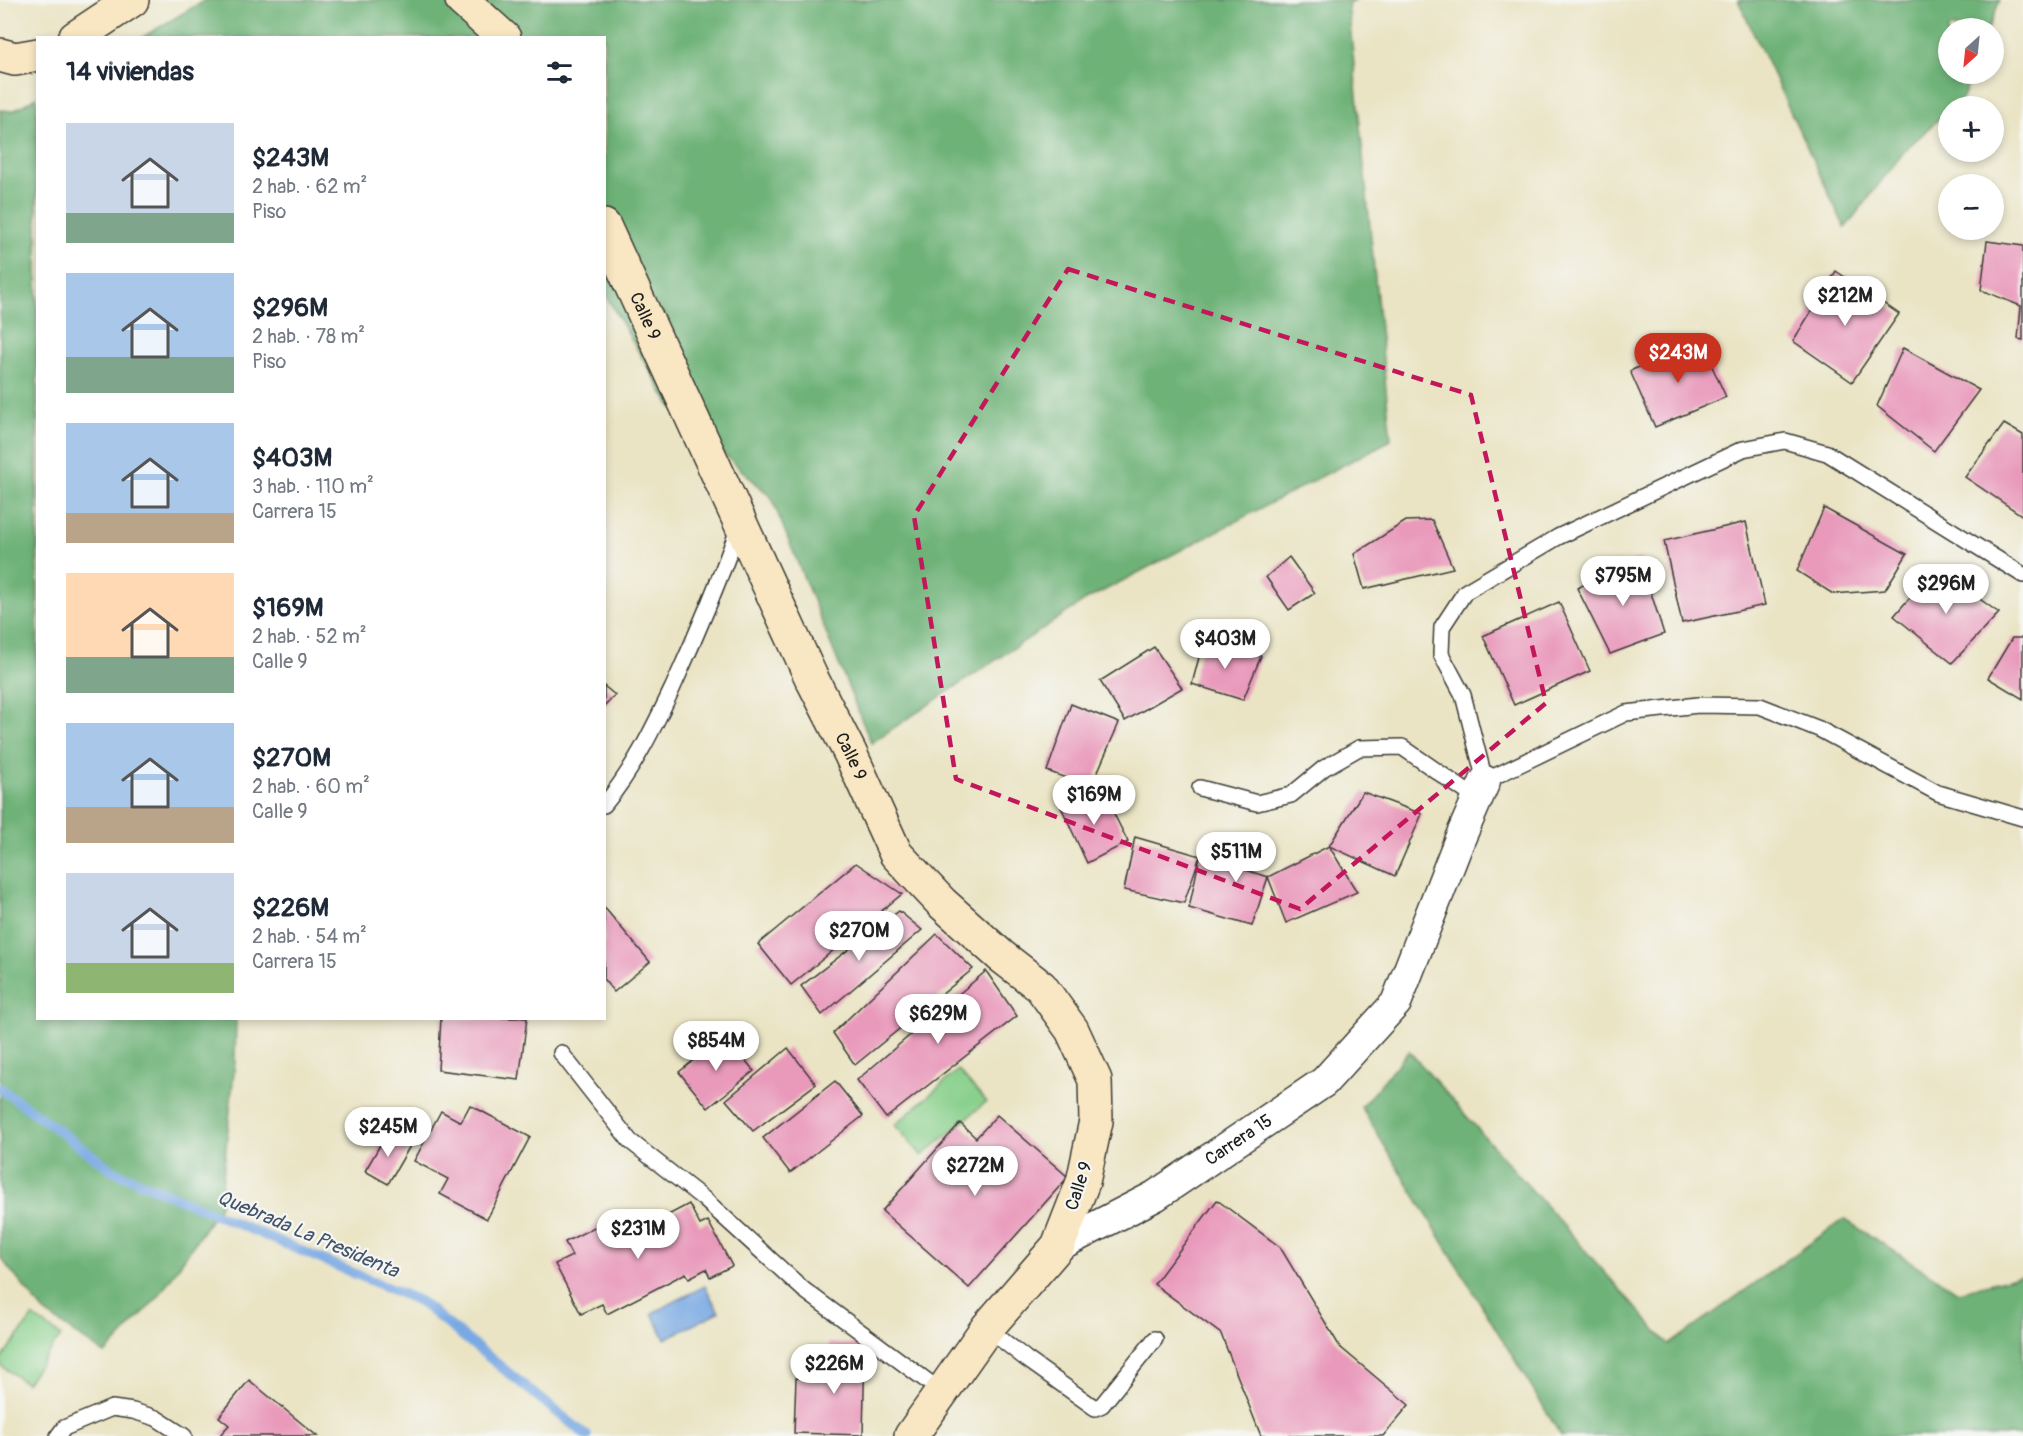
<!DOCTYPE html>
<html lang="es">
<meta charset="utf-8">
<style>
body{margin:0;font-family:Pangolin,sans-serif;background:#f2f2f3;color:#1f2937;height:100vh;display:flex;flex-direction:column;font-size:22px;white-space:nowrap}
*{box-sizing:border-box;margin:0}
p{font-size:20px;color:#747a83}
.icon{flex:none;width:33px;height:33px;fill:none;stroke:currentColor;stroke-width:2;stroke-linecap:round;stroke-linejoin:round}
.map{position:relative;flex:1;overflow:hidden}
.panel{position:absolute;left:36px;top:36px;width:570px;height:984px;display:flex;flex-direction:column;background:#fff;border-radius:0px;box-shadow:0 3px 9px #0003}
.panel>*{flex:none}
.needle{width:39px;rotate:207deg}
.buttons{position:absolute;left:1938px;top:18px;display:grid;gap:12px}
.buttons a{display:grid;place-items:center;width:66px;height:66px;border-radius:50%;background:#fff;box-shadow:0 3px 9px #0003;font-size:30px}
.price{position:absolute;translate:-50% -51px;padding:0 14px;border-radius:21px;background:#fff;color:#222;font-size:20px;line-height:39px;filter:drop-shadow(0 2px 3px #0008)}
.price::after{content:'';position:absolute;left:50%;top:36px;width:18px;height:14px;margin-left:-9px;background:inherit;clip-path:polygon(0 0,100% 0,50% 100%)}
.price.current{background:#c8321e;color:#fff}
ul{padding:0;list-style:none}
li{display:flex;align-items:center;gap:18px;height:150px;padding:0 30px}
li span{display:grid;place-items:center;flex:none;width:168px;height:120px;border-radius:0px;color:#555}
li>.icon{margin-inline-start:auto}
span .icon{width:72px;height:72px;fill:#fffc;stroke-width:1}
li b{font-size:26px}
h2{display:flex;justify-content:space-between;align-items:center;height:72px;padding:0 30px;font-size:26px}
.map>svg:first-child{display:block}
.green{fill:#89d08c;stroke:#527654;stroke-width:1.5}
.forest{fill:#6eb278;stroke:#45674a;stroke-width:1.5}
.water{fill:#79a9e3;stroke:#4a6280;stroke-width:1.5}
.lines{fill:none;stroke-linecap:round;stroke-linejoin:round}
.stream{stroke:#79a9e3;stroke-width:10}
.building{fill:#e99abb}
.lane-casing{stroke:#3b3a35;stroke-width:18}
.street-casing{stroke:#3b3a35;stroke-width:33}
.secondary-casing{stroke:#3b3a35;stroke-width:36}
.lane{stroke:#fff;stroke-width:15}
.street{stroke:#fff;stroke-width:30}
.secondary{stroke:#f9e7c3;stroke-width:33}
.marked{fill:none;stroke:#c2185b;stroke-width:4.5;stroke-dasharray:12 8;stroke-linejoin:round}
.labels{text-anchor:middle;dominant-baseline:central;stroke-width:4.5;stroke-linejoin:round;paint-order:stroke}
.street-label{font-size:18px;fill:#1c1c1c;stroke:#f6f6f2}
.water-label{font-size:20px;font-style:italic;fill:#41546c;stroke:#f6f6f2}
</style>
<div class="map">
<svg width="2023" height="1436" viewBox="0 0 2023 1436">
<rect width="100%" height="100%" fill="#f6f6f2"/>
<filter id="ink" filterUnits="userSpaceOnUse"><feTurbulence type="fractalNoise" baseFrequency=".0167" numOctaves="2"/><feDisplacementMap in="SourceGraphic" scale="12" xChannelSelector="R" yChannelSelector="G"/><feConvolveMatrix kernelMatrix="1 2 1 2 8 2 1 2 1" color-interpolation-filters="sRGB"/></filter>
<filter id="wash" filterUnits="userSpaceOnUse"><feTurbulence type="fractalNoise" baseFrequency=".008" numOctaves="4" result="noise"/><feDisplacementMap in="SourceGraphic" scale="24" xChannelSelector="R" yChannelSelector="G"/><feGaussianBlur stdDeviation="1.35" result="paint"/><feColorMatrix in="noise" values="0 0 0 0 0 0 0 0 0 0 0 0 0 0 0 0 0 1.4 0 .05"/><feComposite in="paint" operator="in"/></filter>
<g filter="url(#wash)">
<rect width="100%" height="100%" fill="#eae4c4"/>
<!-- green -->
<g class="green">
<polygon points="958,1070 986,1102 922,1156 895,1125"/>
<polygon points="33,1316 61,1336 26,1383 0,1365 0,1361"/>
</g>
<!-- forest -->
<g class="forest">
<polygon points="205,0 1355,0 1348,4 1391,440 1086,600 871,743 771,497 670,405 605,294 604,38 141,38"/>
<polygon points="1738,0 2000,0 1989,28 1948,28 1948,74 1972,74 1963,98 1954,106 1948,106 1948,111 1907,148 1845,228"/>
<polygon points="37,97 38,1018 236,1019 235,1062 220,1206 158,1297 105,1354 44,1312 0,1257 0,110 13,111"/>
<polygon points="1409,1051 1669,1345 1844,1219 1958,1292 2023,1275 2023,1436 1561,1436 1361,1107"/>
</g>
<!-- water -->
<polygon class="water" points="705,1286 719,1312 665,1339 652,1313"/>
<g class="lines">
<!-- stream -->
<polyline class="stream" points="0,1088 114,1171 419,1301 587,1436"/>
</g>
<g id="blocks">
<!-- building -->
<g class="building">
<polygon points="1987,241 2023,246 2023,340 2018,339 2021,306 1981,290"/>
<polygon points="1836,271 1899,314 1852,382 1793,341"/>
<polygon points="1700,340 1726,397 1655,427 1630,371"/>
<polygon points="1903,348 1979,390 1934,451 1877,406"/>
<polygon points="2004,424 2023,435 2023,516 1965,477"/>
<polygon points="1824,508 1907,554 1885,590 1833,594 1797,571"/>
<polygon points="1432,520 1453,568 1364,589 1354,554 1406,521"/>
<polygon points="1746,522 1765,605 1682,623 1664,541"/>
<polygon points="1289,557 1315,593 1289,610 1266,577"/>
<polygon points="1640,558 1664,634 1610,654 1577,588"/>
<polygon points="1936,567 1999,613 1952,663 1894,616"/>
<polygon points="1559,602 1590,671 1514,705 1483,636"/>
<polygon points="2012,638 2023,638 2023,699 1988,678"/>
<polygon points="1203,642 1261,656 1243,700 1192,684"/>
<polygon points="1154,647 1182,688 1125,721 1100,681"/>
<polygon points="604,686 615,695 604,707"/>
<polygon points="1071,704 1119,723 1091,787 1047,771"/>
<polygon points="1102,790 1128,842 1087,863 1061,807"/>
<polygon points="1363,792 1422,814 1395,876 1329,846"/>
<polygon points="1135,837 1200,856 1268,877 1329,846 1357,892 1286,923 1268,877 1252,926 1189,908 1200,856 1184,903 1124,890"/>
<polygon points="856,863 902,894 791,985 758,944"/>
<polygon points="604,907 650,962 614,992 604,980"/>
<polygon points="899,911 922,930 822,1015 801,986"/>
<polygon points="937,934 973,969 855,1065 833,1033"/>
<polygon points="986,971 1017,1016 886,1118 857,1080"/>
<polygon points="441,1018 527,1018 519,1080 438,1070"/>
<polygon points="725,1035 754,1071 708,1108 679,1072"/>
<polygon points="788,1048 816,1084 753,1131 726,1100"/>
<polygon points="835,1081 863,1116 790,1173 763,1138"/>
<polygon points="470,1105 530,1137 487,1219 440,1194 448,1179 414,1161 441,1111 461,1122"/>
<polygon points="997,1115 1068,1177 969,1288 882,1211 960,1123 976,1138"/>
<polygon points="387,1133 410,1146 388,1184 365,1171"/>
<polygon points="1217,1200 1280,1247 1340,1347 1409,1405 1383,1436 1261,1436 1221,1334 1154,1284"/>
<polygon points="689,1204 700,1225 708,1221 732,1266 710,1277 706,1269 689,1278 686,1273 607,1314 602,1304 581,1314 555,1264 572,1256 565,1242 612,1218 623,1239"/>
<polygon points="829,1343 865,1345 863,1435 794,1433 796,1378 827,1379"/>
<polygon points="249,1380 317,1436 219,1436 229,1425 219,1417"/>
</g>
</g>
</g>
<g filter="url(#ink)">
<use href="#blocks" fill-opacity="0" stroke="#3b3a35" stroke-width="1.5"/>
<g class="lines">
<!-- lane casing -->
<g class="lane-casing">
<g id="lane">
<polyline points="2023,575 1827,453 1785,441 1743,449 1558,537 1465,592 1442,627 1441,654 1463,695 1485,781 1626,713 1698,705 1760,706 1819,729 1938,793 2023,818"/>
<polyline points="1200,788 1257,803 1291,795 1324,768 1359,748 1402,747 1477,799"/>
<path d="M604 805C634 769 653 729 673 687 697 634 719 581 739 527"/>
<polyline points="561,1053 630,1141 704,1199 804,1290 942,1392"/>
<polyline points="987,1328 1025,1358 1095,1408 1102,1405 1155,1339"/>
<polyline points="58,1436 64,1428 112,1408 133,1411 156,1418 184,1436"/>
</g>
</g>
<!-- street casing -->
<g class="street-casing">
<g id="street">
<path id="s1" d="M1058 1246 1155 1196 1324 1082 1396 1003 1459 841 1485 781"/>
</g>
</g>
<!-- secondary casing -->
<g class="secondary-casing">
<g id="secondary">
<polyline points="462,0 504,38"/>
<polyline points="75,38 132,0"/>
<polyline points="0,55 15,59 38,55"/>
<path id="s2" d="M604 226 811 677 850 753 896 854 942 903 1001 956 1041 987 1072 1030 1095 1080 1096 1121 1083 1182 1058 1246 987 1328 911 1436"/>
</g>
</g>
<!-- lane -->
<use href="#lane" class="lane"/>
<!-- street -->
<use href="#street" class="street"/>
<!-- secondary -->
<use href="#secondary" class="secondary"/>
</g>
</g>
<!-- marked area -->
<path class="marked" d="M1068 269 1471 395 1546 703 1300 909 956 779 914 516Z"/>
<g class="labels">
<!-- street labels -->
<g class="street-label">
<text stroke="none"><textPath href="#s2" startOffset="99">Calle 9</textPath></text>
<text stroke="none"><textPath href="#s2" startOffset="585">Calle 9</textPath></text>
<text stroke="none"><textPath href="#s1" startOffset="210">Carrera 15</textPath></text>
<text transform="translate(1079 1186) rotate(-72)">Calle 9</text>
</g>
<!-- water labels -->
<g class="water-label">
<text transform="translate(308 1234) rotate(23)">Quebrada La Presidenta</text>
</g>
</g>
</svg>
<div class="buttons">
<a><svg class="needle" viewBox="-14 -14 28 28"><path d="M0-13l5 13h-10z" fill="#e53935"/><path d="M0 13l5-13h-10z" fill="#747a83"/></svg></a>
<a>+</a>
<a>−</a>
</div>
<b class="price" style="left:1845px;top:327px">$212M</b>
<b class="price current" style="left:1678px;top:384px">$243M</b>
<b class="price" style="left:1623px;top:607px">$795M</b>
<b class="price" style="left:1946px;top:615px">$296M</b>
<b class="price" style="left:1225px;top:670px">$403M</b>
<b class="price" style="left:1094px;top:826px">$169M</b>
<b class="price" style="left:1236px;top:883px">$511M</b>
<b class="price" style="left:859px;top:962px">$270M</b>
<b class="price" style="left:938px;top:1045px">$629M</b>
<b class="price" style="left:716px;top:1072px">$854M</b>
<b class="price" style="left:388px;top:1158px">$245M</b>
<b class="price" style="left:975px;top:1197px">$272M</b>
<b class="price" style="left:638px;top:1260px">$231M</b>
<b class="price" style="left:834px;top:1395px">$226M</b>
<section class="panel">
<h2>14 viviendas<svg class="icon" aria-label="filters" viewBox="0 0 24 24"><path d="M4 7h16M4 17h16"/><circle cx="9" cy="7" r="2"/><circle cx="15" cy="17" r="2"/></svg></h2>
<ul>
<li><span style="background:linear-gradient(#c9d6e8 75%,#7fa58c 0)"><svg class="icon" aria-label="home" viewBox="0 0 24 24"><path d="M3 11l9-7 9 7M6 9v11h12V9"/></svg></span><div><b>$243M</b><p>2 hab. · 62 m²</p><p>Piso</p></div></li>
<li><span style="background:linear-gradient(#a9c7e8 70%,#7fa58c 0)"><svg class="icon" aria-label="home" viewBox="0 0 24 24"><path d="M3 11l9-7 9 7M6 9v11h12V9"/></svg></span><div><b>$296M</b><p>2 hab. · 78 m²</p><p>Piso</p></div></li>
<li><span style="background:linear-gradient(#a9c7e8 75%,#b9a48a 0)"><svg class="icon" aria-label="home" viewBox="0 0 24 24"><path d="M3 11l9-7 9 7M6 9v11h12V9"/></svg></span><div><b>$403M</b><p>3 hab. · 110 m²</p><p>Carrera 15</p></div></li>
<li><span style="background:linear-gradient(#ffd9b3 70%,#7fa58c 0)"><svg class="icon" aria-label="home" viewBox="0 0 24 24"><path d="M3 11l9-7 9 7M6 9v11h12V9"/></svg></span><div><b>$169M</b><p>2 hab. · 52 m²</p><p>Calle 9</p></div></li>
<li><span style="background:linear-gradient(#a9c7e8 70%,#b9a48a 0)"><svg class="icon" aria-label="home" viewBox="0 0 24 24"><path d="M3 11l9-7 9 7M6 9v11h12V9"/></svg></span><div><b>$270M</b><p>2 hab. · 60 m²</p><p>Calle 9</p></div></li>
<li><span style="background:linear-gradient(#c9d6e8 75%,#8fb573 0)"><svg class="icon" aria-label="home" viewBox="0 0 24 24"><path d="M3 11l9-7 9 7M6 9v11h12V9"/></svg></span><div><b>$226M</b><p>2 hab. · 54 m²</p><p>Carrera 15</p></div></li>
</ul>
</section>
</div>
